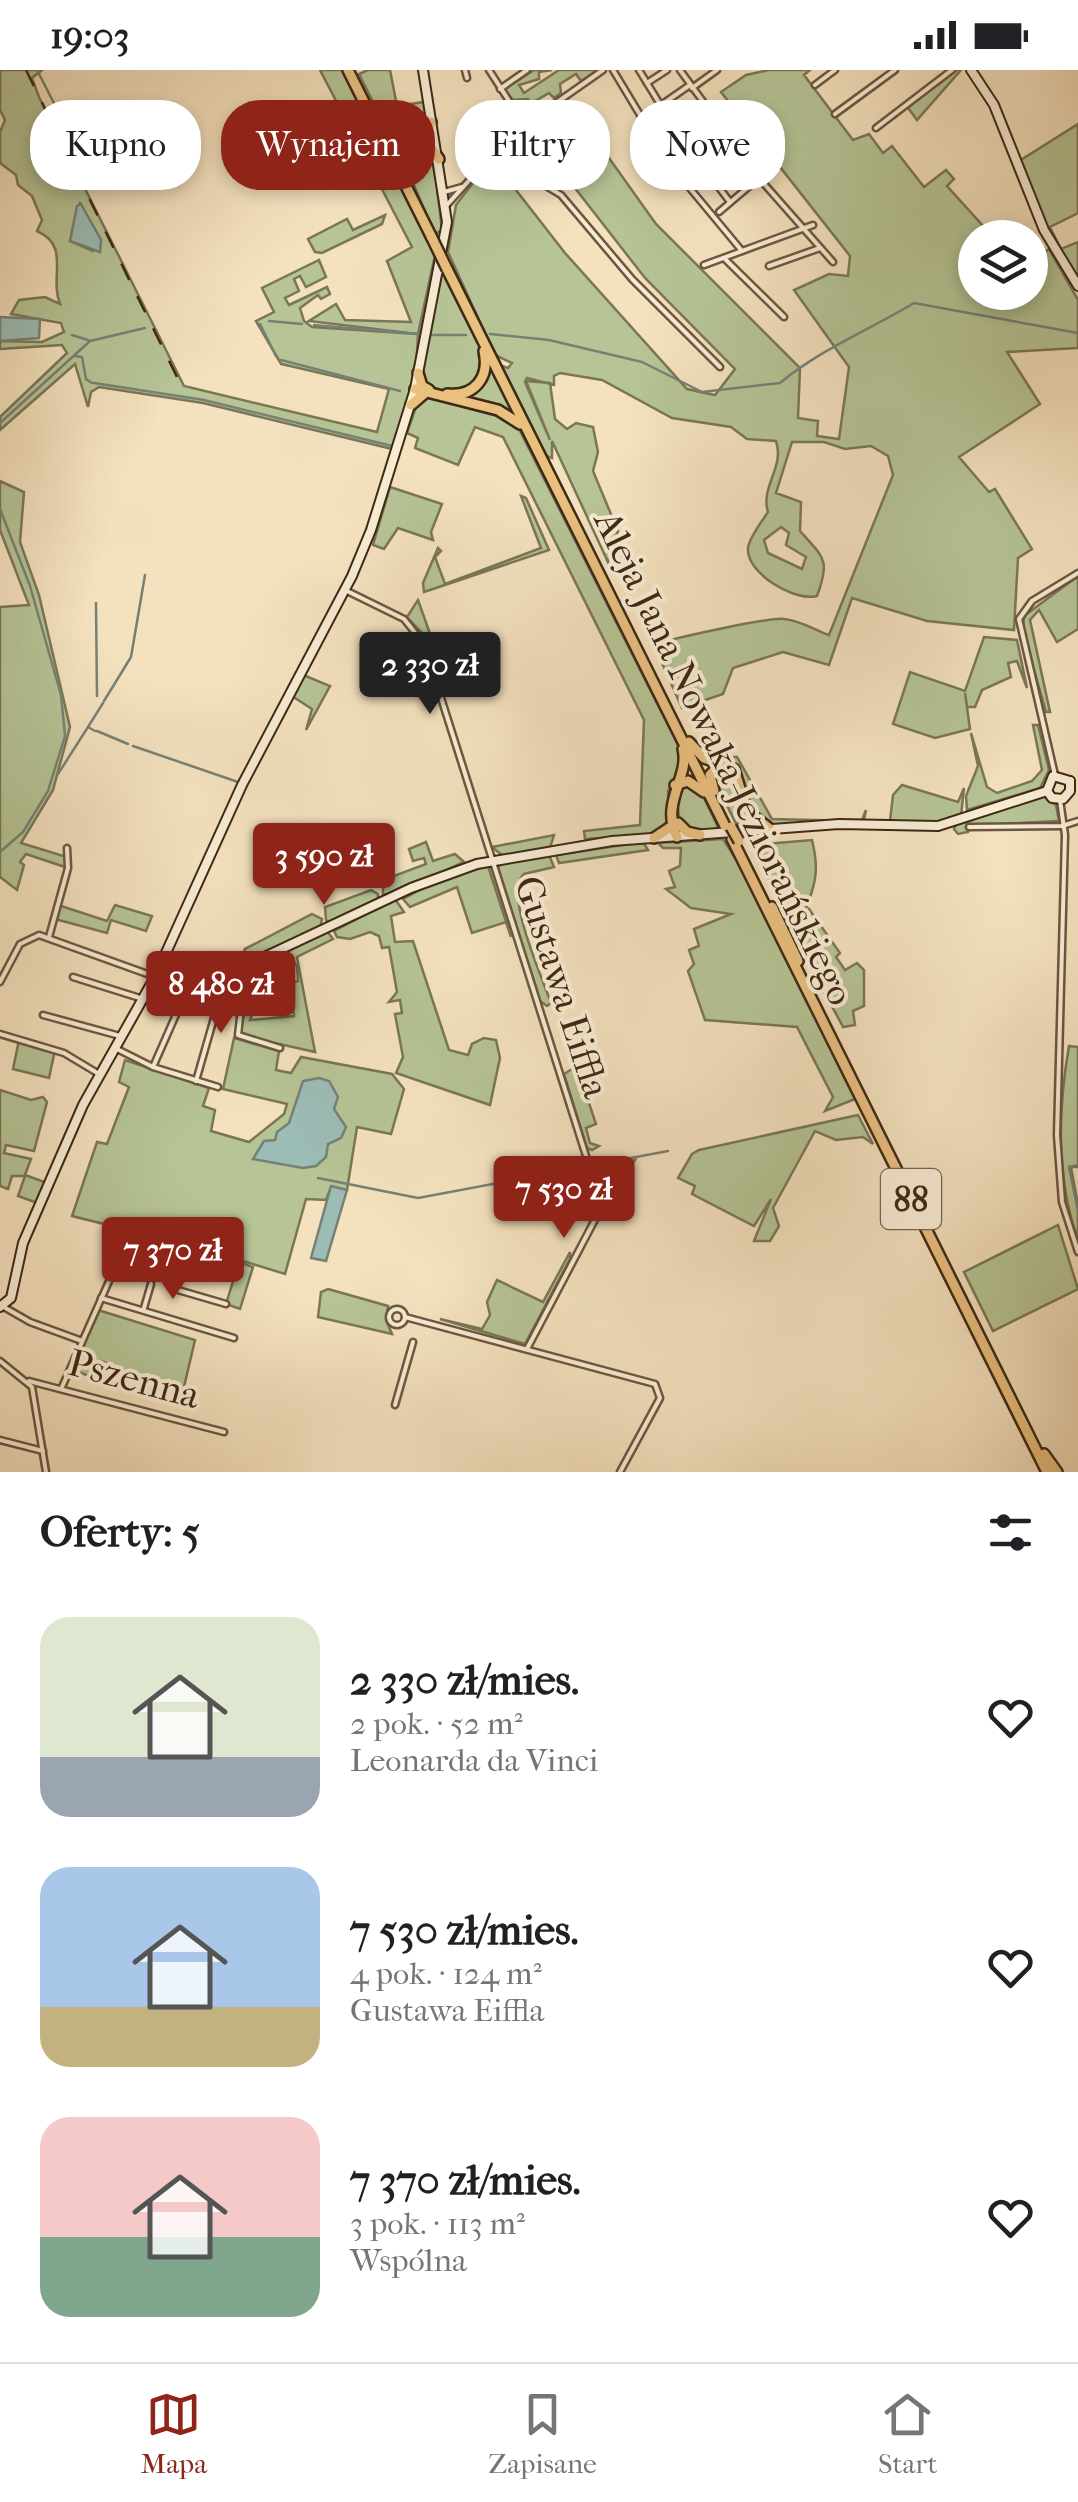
<!DOCTYPE html>
<html lang="pl">
<meta charset="utf-8">
<style>
body{margin:0;font-family:"IM FELL French Canon",serif;background:#f6f6f6;color:#202124;height:100vh;display:flex;flex-direction:column;font-size:38px;white-space:nowrap}
*{box-sizing:border-box;margin:0}
p{font-size:32px;color:#757577}
.icon{flex:none;width:55px;height:55px;fill:none;stroke:currentColor;stroke-width:2;stroke-linecap:round;stroke-linejoin:round}
.map{position:relative;height:1402px;overflow:hidden}
.drawer{display:flex;flex-direction:column;background:#fff;flex:1}
.drawer>*{flex:none}
.guide{position:absolute;left:30px;top:30px;width:1020px;height:90px;display:flex;gap:20px}
.tools{position:absolute;left:958px;top:150px;display:grid;gap:20px}
.tools a{display:grid;place-items:center;width:90px;height:90px;border-radius:50%;background:#fff;box-shadow:0 5px 15px #0003;font-size:50px}
.price{position:absolute;translate:-50% -85px;padding:0 22px;border-radius:10px;background:#8f2418;color:#fff;font-size:32px;line-height:65px;filter:drop-shadow(0 2px 5px #0008)}
.price::after{content:'';position:absolute;left:50%;top:60px;width:30px;height:22px;margin-left:-15px;background:inherit;clip-path:polygon(0 0,100% 0,50% 100%)}
.price.selected{background:#222;color:#fff}
ul{padding:0;list-style:none}
li{display:flex;align-items:center;gap:30px;height:250px;padding:0 40px}
li span{display:grid;place-items:center;flex:none;width:280px;height:200px;border-radius:30px;color:#555}
li>.icon{margin-inline-start:auto}
span .icon{width:120px;height:120px;fill:#fffc;stroke-width:1}
li b{font-size:42px}
h2{display:flex;justify-content:space-between;align-items:center;height:120px;padding:0 40px;font-size:42px}
.tag{padding:0 35px;border-radius:40px;background:#fff;box-shadow:0 5px 15px #0003;font-size:35px;line-height:90px}
.tag.selected{background:#8f2418;color:#fff}
.status{display:flex;justify-content:space-between;align-items:center;height:70px;padding:0 50px;background:#fff;direction:ltr}
.status svg{height:28px;fill:currentColor}
.dock{display:flex;justify-content:space-around;align-items:center;height:140px;border-top:2px solid #e0e0e0;background:#fff;font-size:28px;color:#757577}
.dock a{display:grid;justify-items:center;gap:5px}
.dock .selected{color:#8f2418}
.map>svg:first-child{display:block}
.green{fill:#b6c496;stroke:#7a7656;stroke-width:2.5;fill-rule:evenodd}
.water{fill:#9cbcb6;stroke:#768176;stroke-width:2.5}
.lines{fill:none;stroke-linecap:round;stroke-linejoin:round}
.stream{stroke:#768176;stroke-width:2.5}
.street-casing{stroke:#6c573f;stroke-width:9}
.secondary-casing{stroke:#3e2915;stroke-width:12}
.primary-casing{stroke:#3e2915;stroke-width:14}
.street{stroke:#f8ecd5;stroke-width:4}
.secondary{stroke:#f8ecd5;stroke-width:8}
.primary{stroke:#eac07f;stroke-width:9}
.rail{stroke:#3e2915;stroke-width:2.5;stroke-dasharray:18 18;stroke-linecap:butt}
.primary-bridge-casing{stroke:#3e2915;stroke-width:14;stroke-linecap:butt}
.primary-bridge{stroke:#eac07f;stroke-width:9}
.labels{text-anchor:middle;dominant-baseline:central;stroke-width:8;stroke-linejoin:round;paint-order:stroke}
.shield{fill:#f8ecd5;stroke:#76644f;stroke-width:2.5}
.shield-label{font-size:35px;font-weight:bold;fill:#3e2915}
.street-label{font-size:38px;fill:#3e2915;stroke:#f8ecd5}
</style>
<div class="status"><b>19:03</b><svg viewBox="0 0 49 12"><path d="M0 12V9h3v3zM5 12V6h3v6zM10 12V3h3v9zM15 12V0h3v12zM26 1h20v11H26zM47 4h2v5h-2z"/></svg></div>
<div class="map">
<svg width="1078" height="1402" viewBox="0 0 1078 1402">
<rect width="100%" height="100%" fill="#f4e1be"/>
<filter id="stains"><feTurbulence type="fractalNoise" baseFrequency=".002" numOctaves="4"/><feColorMatrix values="0 0 0 0 .2 0 0 0 0 .09 0 0 0 0 .02 0 0 0 .5 -.17"/></filter>
<radialGradient id="worn" r=".72"><stop offset=".6" stop-color="#630" stop-opacity="0"/><stop offset="1" stop-color="#630" stop-opacity=".3"/></radialGradient>
<!-- green -->
<g class="green">
<path d="M0 0H42L32 8 39 27 184 316 377 362 389 319 281 294 256 251 274 242 262 218 319 190 326 207 306 217 300 206 294 209 299 221 285 228 289 235 327 217 330 224 321 229 318 225 300 238 304 251 312 257 417 264 309 251 336 234 345 250 411 252 387 191 412 177 320 0H344L435 185 418 264 415 319 396 380 203 333 99 317 91 322 88 337 75 294 0 360V347L67 283 62 275 0 279V271L42 272 64 262 61 253 11 244 19 230 45 227 60 234C49 207 71 176 37 161L42 150 32 126 18 115 16 105 0 93V62L5 50 0 40ZM80 134 101 170 93 181 70 171Z"/>
<polygon points="368,0 390,0 397,36 424,32 427,54 421,67 407,70 386,58 359,4"/>
<polygon points="534,0 552,0 539,2 539,9 519,15 524,23 559,0 598,0 581,11 576,4 560,14 561,23 554,28 549,23 532,33 532,34 536,42 525,48 519,41 527,46 535,40 528,29 512,30 505,19"/>
<path d="M769 0H810L804 5 853 70 869 64 883 83 892 76 924 117 946 100 954 109 947 116 993 167 975 168V222H1030V193L1049 179 1078 230V278L1007 282 1040 334 959 387 989 422 995 419 1032 479 1018 488 1014 560 927 551 852 528 829 595 783 582 733 598 723 624 682 638 654 575C669 569 769 547 784 549 799 550 815 560 829 565L893 405 888 386 871 376 845 379 824 372H792L776 423 801 432 800 461C823 487 831 489 817 526 796 532 746 504 748 478 749 468 762 451 768 442 760 417 785 397 776 371L747 369 731 357 672 348 602 310 560 303 554 306V315L527 308 525 312 550 370 526 311 550 313 555 349 567 359 576 353 593 357 598 382 593 401 618 461 608 492 552 371V388L546 386 499 295 508 298 512 293 495 285 448 182 456 135 500 78 525 110 516 120 565 183 687 319 715 325 735 299 645 208 561 100 594 67 656 154 800 298 798 348 818 351 817 366 839 369 849 297 794 220 829 204 848 206 850 186 721 22 746 5ZM781 457 789 463 786 475 806 487 802 499 768 483 764 470Z"/>
<polygon points="952,0 961,0 917,50 906,35"/>
<polygon points="1078,54 1078,143 1050,157 1061,179 1078,172 1078,207 1046,159 1016,93"/>
<polygon points="421,77 433,83 442,160 435,164 404,92"/>
<polygon points="385,145 382,154 322,183 315,182 308,169 347,149 353,160"/>
<path d="M438 200 444 202C456 226 476 254 482 281 491 317 441 340 422 309Z"/>
<polygon points="489,292 514,342 422,319 465,324"/>
<polygon points="429,327 515,351 682,683 680,698 668,721 669,749 655,765 585,769 584,761 640,755 644,650 503,367 475,357 458,395 415,378 418,368 407,363 418,331"/>
<polygon points="0,411 24,422 20,472 39,525 70,657 53,720 21,773 67,787 65,797 26,784 20,792 24,795 17,820 0,807 0,537 29,535 0,460"/>
<polygon points="390,417 442,434 431,462 433,470 398,458 384,479 373,475"/>
<polygon points="521,426 526,428 549,480 424,522 423,513 438,478 441,481 435,487 445,514 541,478"/>
<polygon points="1078,506 1078,559 1057,572 1039,540 1030,550 1050,642 1046,642 1023,561 1024,546"/>
<polygon points="418,530 439,589 446,596 440,605 422,563 407,547"/>
<polygon points="984,567 1017,570 1027,618 1017,591 1008,593 1011,607 982,620 975,637 967,637 965,623 970,659 935,668 893,654 910,602 965,621"/>
<polygon points="301,604 330,616 306,660 312,639 292,626"/>
<polygon points="1033,655 1038,655 1049,700 1040,718 967,740 966,726 978,696 971,663 987,717 997,723 1032,711 1042,700"/>
<polygon points="731,687 737,687 772,749 856,751 767,756 753,747"/>
<polygon points="718,697 732,700 743,744 737,756 718,717"/>
<polygon points="688,714 703,726 718,757 714,760 689,760 680,753 676,723"/>
<polygon points="902,715 958,732 964,718 961,746 938,754 863,752 862,750 866,740 864,750 890,751 893,725"/>
<polygon points="1042,725 1056,735 1059,751 968,756 968,762 958,764 954,759 956,754"/>
<polygon points="554,765 550,778 503,786 492,777"/>
<polygon points="723,769 742,799 855,1029 825,1041 833,1027 797,957 705,950 688,901 694,894 689,880 699,876 694,859 731,844 691,838 666,819 675,817 669,801 680,796 681,778 663,778 658,773"/>
<path d="M812 770C825 822 801 827 800 873L760 791V780L765 774Z"/>
<polygon points="426,772 433,791 455,784 464,792 389,826 383,824 383,810 426,794 424,788 413,791 409,779"/>
<polygon points="643,772 648,780 559,793 556,785"/>
<path d="M549 785 554 797 524 804C503 821 542 907 551 933L547 936 540 931 498 798 501 793Z"/>
<polygon points="488,796 511,867 506,852 472,863 457,817 410,837 403,829 444,807"/>
<polygon points="371,820 378,824 378,831 330,852 326,850 325,837"/>
<polygon points="395,829 404,842 391,846 395,872 413,871 449,980 468,985 472,974 484,968 496,970 500,988 490,1035 396,1003 403,987 395,944 402,943 400,930 389,932 397,922 389,877 382,878 379,866 370,862 350,869 337,867 334,861"/>
<polygon points="58,835 107,851 115,835 152,846 146,861 111,850 107,863 55,849"/>
<path d="M809 839 840 883 836 887 845 900 857 893 864 900V936L853 941 855 955 843 957C827 924 789 875 809 839Z"/>
<polygon points="312,844 322,849 320,858 238,897 245,879"/>
<polygon points="327,861 333,869 297,887 315,982 244,966 240,959 249,920 260,924 250,950 294,946 290,913 298,911 297,896 294,892 281,896 279,884"/>
<polygon points="234,968 279,981 276,1000 291,1003 301,987 392,1004 404,1019 391,1064 357,1057 347,1120 331,1117 326,1130 306,1129 285,1204 115,1151 112,1156 72,1146 97,1072 107,1074 129,1017 119,1012 125,990 209,1018 203,1036 215,1040 211,1061 249,1072 284,1044 287,1034 223,1019"/>
<polygon points="19,970 55,980 49,1008 13,999"/>
<path d="M1069 976 1078 977V1097H1071L1078 1135V1170C1056 1109 1058 1039 1069 976Z"/>
<polygon points="572,999 578,1000 596,1054 586,1058 590,1073 599,1076 592,1080 587,1078 564,1004"/>
<polygon points="0,1020 31,1030 43,1027 47,1032 34,1081 6,1075 4,1083 31,1089 25,1105 47,1113 37,1133 18,1126 25,1106 12,1106 8,1119 0,1116"/>
<polygon points="858,1045 873,1074 863,1067 836,1070 815,1061 773,1138 779,1156 770,1171 754,1171 771,1129 754,1156 692,1124 695,1116 678,1108 692,1084 699,1080"/>
<polygon points="635,1090 604,1147 601,1145 604,1130 594,1097"/>
<polygon points="1058,1155 1078,1219 993,1261 964,1202"/>
<polygon points="570,1182 570,1189 525,1274 440,1249 482,1259 490,1245 487,1232 497,1210 543,1232"/>
<polygon points="239,1192 253,1197 240,1239 226,1234"/>
<polygon points="328,1219 388,1236 386,1250 392,1264 318,1247 321,1222"/>
<polygon points="98,1240 195,1270 183,1321 101,1291 95,1308 72,1300"/>
</g>
<!-- water -->
<g class="water">
<polygon points="81,134 101,170 100,182 70,171 77,136"/>
<polygon points="0,247 40,249 39,268 0,271"/>
<polygon points="319,1008 329,1011 338,1027 334,1039 346,1057 341,1068 328,1074 326,1087 316,1096 303,1098 253,1089 264,1071 275,1070 277,1062 289,1053 303,1011"/>
<polygon points="331,1116 347,1120 326,1191 311,1188"/>
</g>
<g class="lines">
<!-- stream -->
<g class="stream">
<polyline points="37,0 59,43"/>
<polyline points="269,251 302,254"/>
<polyline points="260,254 276,286"/>
<polyline points="314,255 419,264"/>
<path d="M490 264 549 270 642 292 702 322 780 313C819 280 869 260 914 233L1078 263"/>
<polyline points="72,265 88,270"/>
<polyline points="430,265 466,265"/>
<polyline points="74,286 82,287 86,309 92,313"/>
<polyline points="281,290 400,321"/>
<polyline points="94,313 204,330 392,376"/>
<polyline points="0,353 90,271 145,258"/>
<polyline points="0,439 30,516 61,625 65,666 48,721 23,762 0,782"/>
<polyline points="96,533 97,626"/>
<polyline points="104,631 131,587 145,505"/>
<polyline points="88,657 103,633"/>
<polyline points="97,661 128,674"/>
<polyline points="133,676 238,712"/>
<polyline points="58,704 88,657 95,661"/>
<polyline points="1078,1095 1069,1097 1078,1141"/>
<polyline points="318,1108 418,1128 668,1081"/>
</g>
<!-- street casing -->
<g class="street-casing">
<g id="street">
<polyline points="465,0 467,8"/>
<polyline points="489,0 524,54"/>
<polyline points="613,0 669,93 742,181"/>
<polyline points="639,0 677,62 730,132"/>
<polyline points="680,0 759,108 833,192"/>
<polyline points="647,13 667,0"/>
<polyline points="815,15 835,0"/>
<polyline points="692,18 717,0"/>
<polyline points="500,19 527,0"/>
<polyline points="661,35 690,15"/>
<polyline points="835,44 895,0"/>
<polyline points="876,58 952,0"/>
<polyline points="504,70 531,107 561,125 632,209 720,297"/>
<polyline points="695,87 726,65"/>
<polyline points="444,122 462,117"/>
<polyline points="446,136 509,66 603,0"/>
<polyline points="719,142 759,108"/>
<polyline points="724,188 784,247"/>
<polyline points="704,195 813,155"/>
<polyline points="769,196 820,178"/>
<polyline points="345,520 404,549 424,574 599,1127 599,1142 527,1279"/>
<polyline points="1055,705 1019,549 1032,531 1078,503"/>
<polyline points="1060,730 1065,765 1057,1065 1062,1132 1078,1182"/>
<polyline points="969,757 1062,756 1078,751"/>
<polyline points="49,867 68,798 67,778"/>
<polyline points="246,895 238,965 280,978"/>
<polyline points="73,907 143,929"/>
<polyline points="0,912 20,874 39,865 153,906"/>
<polyline points="43,945 120,966"/>
<polyline points="0,964 64,983 99,1004"/>
<polyline points="115,978 153,997 218,1017"/>
<polyline points="153,997 189,915"/>
<polyline points="196,1011 226,906"/>
<polyline points="128,1194 172,1206 171,1218 226,1234"/>
<polyline points="172,1205 181,1176"/>
<polyline points="101,1228 234,1268"/>
<polyline points="2,1236 30,1252 82,1271"/>
<polyline points="144,1238 151,1214"/>
<circle cx="397" cy="1247" r="8"/>
<polyline points="405,1247 655,1314 660,1328 620,1402"/>
<polyline points="0,1291 32,1317 46,1402"/>
<polyline points="29,1311 224,1362"/>
<polyline points="62,1317 110,1209 153,1167 239,1192"/>
<polyline points="395,1335 413,1272"/>
<polyline points="0,1370 43,1381"/>
</g>
</g>
<!-- secondary casing -->
<g class="secondary-casing">
<g id="secondary">
<polyline points="971,0 994,35 1044,160 1078,216"/>
<polyline points="1047,721 1052,728 1063,729 1070,721 1070,711"/>
<polyline points="1047,721 1053,706 1070,711"/>
<polyline points="146,926 226,905 411,818 477,794 612,771 839,754 938,756 1047,721"/>
<polyline points="0,1237 11,1228 23,1173 83,1035 155,907 242,715 352,506 371,460 415,319 447,152 423,0"/>
</g>
</g>
<!-- primary casing -->
<g class="primary-casing">
<g id="primary">
<polyline points="348,0 432,168"/>
<path d="M385 62C396 74 410 75 425 68L431 52"/>
<polyline points="401,94 405,82 420,75 432,79 439,89"/>
<polyline points="447,199 725,756"/>
<polyline points="418,303 422,316 429,320"/>
<polyline points="415,319 498,340 520,354"/>
<path d="M447 324C474 327 490 308 484 281"/>
<polyline points="411,335 425,323"/>
<polyline points="689,672 704,688 734,699 747,741 770,759"/>
<polyline points="675,715 688,711 704,722"/>
<polyline points="714,721 710,705 721,694"/>
<polyline points="747,744 752,761"/>
<polyline points="678,753 687,762 700,765"/>
<path d="M677 767C660 732 690 707 683 679"/>
<polyline points="654,768 672,756"/>
<polyline points="732,769 1047,1402"/>
<polyline points="772,837 798,891"/>
<polyline points="1044,1384 1057,1402"/>
</g>
</g>
<!-- street -->
<use href="#street" class="street"/>
<!-- secondary -->
<use href="#secondary" class="secondary"/>
<!-- primary -->
<use href="#primary" class="primary"/>
<!-- rail -->
<polyline class="rail" points="26,0 180,313"/>
<!-- primary-bridge casing -->
<g class="primary-bridge-casing">
<g id="primary-bridge">
<polyline points="432,168 447,199"/>
<polyline points="731,757 739,771"/>
</g>
</g>
<!-- primary-bridge -->
<use href="#primary-bridge" class="primary-bridge"/>
</g>
<g class="labels">
<!-- shield labels -->
<rect class="shield" x="881" y="1099" width="60" height="60" rx="8"/>
<g class="shield-label">
<text x="911" y="1129">88</text>
</g>
<!-- street labels -->
<g class="street-label">
<text transform="translate(724 688) rotate(64)">Aleja Jana Nowaka-Jeziorańskiego</text>
<text transform="translate(562 917) rotate(72)">Gustawa Eiffla</text>
<text transform="translate(134 1309) rotate(15)">Pszenna</text>
</g>
</g>
<rect width="100%" height="100%" filter="url(#stains)"/>
<rect width="100%" height="100%" fill="url(#worn)"/>
</svg>
<div class="tools">
<a><svg class="icon" aria-label="layers" viewBox="0 0 24 24"><path d="M12 4l9 5-9 5-9-5zM3 14l9 5 9-5"/></svg></a>
</div>
<b class="price selected" style="left:430px;top:647px">2 330 zł</b>
<b class="price" style="left:324px;top:838px">3 590 zł</b>
<b class="price" style="left:221px;top:966px">8 480 zł</b>
<b class="price" style="left:564px;top:1171px">7 530 zł</b>
<b class="price" style="left:173px;top:1232px">7 370 zł</b>
<div class="guide">
<a class="tag">Kupno</a>
<a class="tag selected">Wynajem</a>
<a class="tag">Filtry</a>
<a class="tag">Nowe</a>
</div>
</div>
<section class="drawer">
<h2>Oferty: 5<svg class="icon" aria-label="filters" viewBox="0 0 24 24"><path d="M4 7h16M4 17h16"/><circle cx="9" cy="7" r="2"/><circle cx="15" cy="17" r="2"/></svg></h2>
<ul>
<li><span style="background:linear-gradient(#dfe7d0 70%,#9aa5b1 0)"><svg class="icon" aria-label="home" viewBox="0 0 24 24"><path d="M3 11l9-7 9 7M6 9v11h12V9"/></svg></span><div><b>2 330 zł/mies.</b><p>2 pok. · 52 m²</p><p>Leonarda da Vinci</p></div><svg class="icon" aria-label="heart" viewBox="0 0 24 24"><path d="M12 20l-8-8c-3-5 5-10 8-4 3-6 11-1 8 4z"/></svg></li>
<li><span style="background:linear-gradient(#a9c7e8 70%,#c2b280 0)"><svg class="icon" aria-label="home" viewBox="0 0 24 24"><path d="M3 11l9-7 9 7M6 9v11h12V9"/></svg></span><div><b>7 530 zł/mies.</b><p>4 pok. · 124 m²</p><p>Gustawa Eiffla</p></div><svg class="icon" aria-label="heart" viewBox="0 0 24 24"><path d="M12 20l-8-8c-3-5 5-10 8-4 3-6 11-1 8 4z"/></svg></li>
<li><span style="background:linear-gradient(#f6c9c9 60%,#7fa58c 0)"><svg class="icon" aria-label="home" viewBox="0 0 24 24"><path d="M3 11l9-7 9 7M6 9v11h12V9"/></svg></span><div><b>7 370 zł/mies.</b><p>3 pok. · 113 m²</p><p>Wspólna</p></div><svg class="icon" aria-label="heart" viewBox="0 0 24 24"><path d="M12 20l-8-8c-3-5 5-10 8-4 3-6 11-1 8 4z"/></svg></li>
</ul>
</section>
<nav class="dock">
<a class="selected"><svg class="icon" aria-label="map" viewBox="0 0 24 24"><path d="M3 6l6-2 6 2 6-2v14l-6 2-6-2-6 2zM9 4v14M15 6v14"/></svg>Mapa</a>
<a><svg class="icon" aria-label="saved" viewBox="0 0 24 24"><path d="M7 4h10v16l-5-4-5 4z"/></svg>Zapisane</a>
<a><svg class="icon" aria-label="home" viewBox="0 0 24 24"><path d="M3 11l9-7 9 7M6 9v11h12V9"/></svg>Start</a>
</nav>
